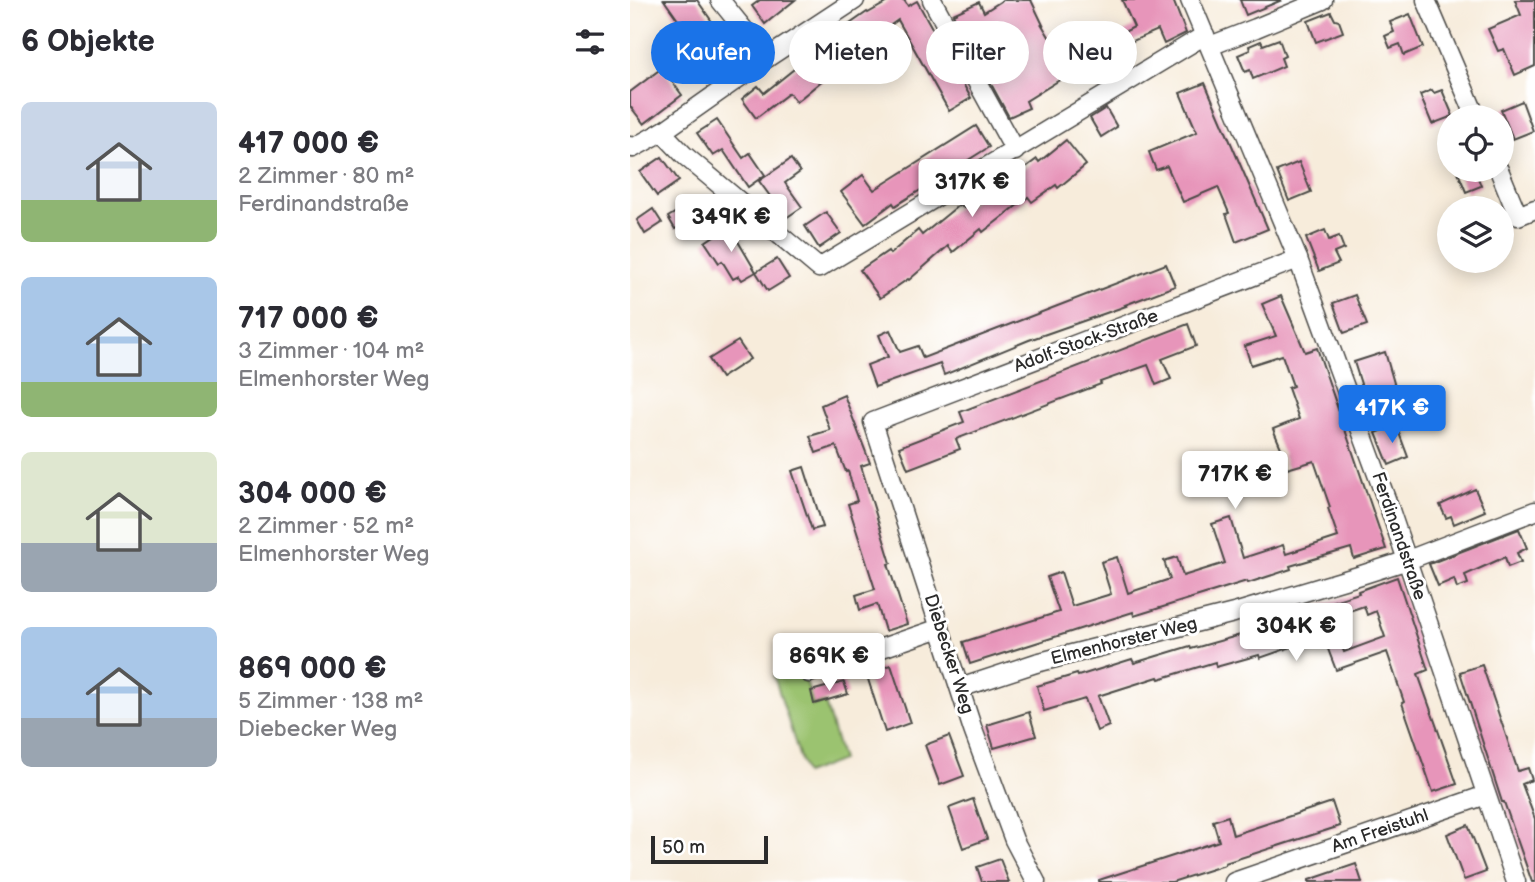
<!DOCTYPE html>
<html lang="de">
<meta charset="utf-8">
<style>
body{margin:0;font-family:"Balsamiq Sans",sans-serif;background:#f7f7f7;color:#2b2b33;height:100vh;display:flex;flex-direction:column;font-size:26px;white-space:nowrap}
*{box-sizing:border-box;margin:0}
p{font-size:23px;color:#7c7c81}
.icon{flex:none;width:38px;height:38px;fill:none;stroke:currentColor;stroke-width:2;stroke-linecap:round;stroke-linejoin:round}
.map{position:relative;flex:1;overflow:hidden}
.side{display:flex;flex-direction:column;background:#fff;width:630px}
.side>*{flex:none}
.hud{position:absolute;left:21px;top:21px;width:665px;height:63px;display:flex;gap:14px}
.fabs{position:absolute;left:807px;top:105px;display:grid;gap:14px}
.fabs a{display:grid;place-items:center;width:77px;height:77px;border-radius:50%;background:#fff;box-shadow:0 4px 18px #0003;font-size:35px}
.scale{position:absolute;left:21px;bottom:18px;width:117px;box-sizing:border-box;padding-left:7px;border:4px solid #2b2b2b;border-top:0;font-size:19px;line-height:24px;white-space:nowrap;color:#2b2b2b;-webkit-text-stroke:5px #fff;paint-order:stroke}
.price{position:absolute;translate:-50% -60px;padding:0 16px;border-radius:7px;background:#fff;color:#222;font-size:23px;line-height:46px;filter:drop-shadow(0 2px 4px #0008)}
.price::after{content:'';position:absolute;left:50%;top:42px;width:21px;height:16px;margin-left:-10px;background:inherit;clip-path:polygon(0 0,100% 0,50% 100%)}
.price.selected{background:#1a73e8;color:#fff}
ul{padding:0;list-style:none}
li{display:flex;align-items:center;gap:21px;height:175px;padding:0 21px}
li span{display:grid;place-items:center;flex:none;width:196px;height:140px;border-radius:10px;color:#555}
li>.icon{margin-inline-start:auto}
span .icon{width:84px;height:84px;fill:#fffc;stroke-width:1}
li b{font-size:30px}
h2{display:flex;justify-content:space-between;align-items:center;height:84px;padding:0 21px;font-size:30px}
.chip{padding:0 24px;border-radius:32px;background:#fff;box-shadow:0 4px 18px #0003;font-size:24px;line-height:63px}
.chip.selected{background:#1a73e8;color:#fff}
main{display:flex;flex:1;min-height:0}
.map>svg:first-child{display:block}
.green{fill:#9bc36f;stroke:#63774d;stroke-width:2}
.building{fill:#e795ba;fill-rule:evenodd}
.lines{fill:none;stroke-linecap:round;stroke-linejoin:round}
.minor-casing{stroke:#4a4845;stroke-width:21}
.minor{stroke:#fff;stroke-width:18}
.labels{text-anchor:middle;dominant-baseline:central;stroke-width:6;stroke-linejoin:round;paint-order:stroke}
.street-label{font-size:18px;fill:#2b2b2b;stroke:#fff}
</style>
<main>
<section class="side">
<h2>6 Objekte<svg class="icon" aria-label="filters" viewBox="0 0 24 24"><path d="M4 7h16M4 17h16"/><circle cx="9" cy="7" r="2"/><circle cx="15" cy="17" r="2"/></svg></h2>
<ul>
<li><span style="background:linear-gradient(#c9d6e8 70%,#8fb573 0)"><svg class="icon" aria-label="home" viewBox="0 0 24 24"><path d="M3 11l9-7 9 7M6 9v11h12V9"/></svg></span><div><b>417 000 €</b><p>2 Zimmer · 80 m²</p><p>Ferdinandstraße</p></div></li>
<li><span style="background:linear-gradient(#a9c7e8 75%,#8fb573 0)"><svg class="icon" aria-label="home" viewBox="0 0 24 24"><path d="M3 11l9-7 9 7M6 9v11h12V9"/></svg></span><div><b>717 000 €</b><p>3 Zimmer · 104 m²</p><p>Elmenhorster Weg</p></div></li>
<li><span style="background:linear-gradient(#dfe7d0 65%,#9aa5b1 0)"><svg class="icon" aria-label="home" viewBox="0 0 24 24"><path d="M3 11l9-7 9 7M6 9v11h12V9"/></svg></span><div><b>304 000 €</b><p>2 Zimmer · 52 m²</p><p>Elmenhorster Weg</p></div></li>
<li><span style="background:linear-gradient(#a9c7e8 65%,#9aa5b1 0)"><svg class="icon" aria-label="home" viewBox="0 0 24 24"><path d="M3 11l9-7 9 7M6 9v11h12V9"/></svg></span><div><b>869 000 €</b><p>5 Zimmer · 138 m²</p><p>Diebecker Weg</p></div></li>
</ul>
</section>
<div class="map">
<svg width="905" height="882" viewBox="0 0 905 882">
<rect width="100%" height="100%" fill="#fff"/>
<filter id="ink" filterUnits="userSpaceOnUse"><feTurbulence type="fractalNoise" baseFrequency=".0143" numOctaves="2"/><feDisplacementMap in="SourceGraphic" scale="14" xChannelSelector="R" yChannelSelector="G"/><feConvolveMatrix kernelMatrix="1 2 1 2 8 2 1 2 1" color-interpolation-filters="sRGB"/></filter>
<filter id="wash" filterUnits="userSpaceOnUse"><feTurbulence type="fractalNoise" baseFrequency=".00686" numOctaves="4" result="noise"/><feDisplacementMap in="SourceGraphic" scale="28" xChannelSelector="R" yChannelSelector="G"/><feGaussianBlur stdDeviation="1.57" result="paint"/><feColorMatrix in="noise" values="0 0 0 0 0 0 0 0 0 0 0 0 0 0 0 0 0 1.4 0 .05"/><feComposite in="paint" operator="in"/></filter>
<g filter="url(#wash)">
<rect width="100%" height="100%" fill="#f7ecdb"/>
<!-- green -->
<polygon class="green" points="172,667 183,705 195,703 212,760 175,774 144,676"/>
<g id="blocks">
<!-- building -->
<g class="building">
<polygon points="34,0 67,0 83,23 101,44 77,62 61,41 62,40"/>
<polygon points="130,0 165,0 135,24 122,6"/>
<polygon points="261,0 274,0 278,6 287,1 341,98 319,111 268,20 191,74 194,79 166,102 159,93 126,118 112,99 128,86 134,93 179,57 177,54 237,12 238,13"/>
<polygon points="373,0 401,0 413,25 412,25 427,50 425,51 432,63 429,65 436,76 396,101 399,108 379,117 323,14 349,2 354,12"/>
<polygon points="492,0 543,0 556,33 534,44 528,30 496,44 492,33 504,27"/>
<polygon points="610,0 652,0 616,15"/>
<polygon points="885,0 905,0 905,66 885,75 874,49 868,51 858,29 891,15"/>
<polygon points="701,12 705,20 709,21 713,32 686,42 678,21"/>
<polygon points="780,14 793,47 774,55 770,44 760,48 755,36 764,32 760,22"/>
<polygon points="649,39 655,56 651,58 654,66 623,79 620,70 615,72 608,55 620,50 619,46 631,41 633,45"/>
<polygon points="32,68 52,95 14,124 0,106 0,92"/>
<polygon points="575,83 638,229 606,242 596,214 599,213 588,187 553,202 537,166 526,170 519,152 567,132 550,93"/>
<polygon points="802,90 804,93 812,90 823,116 802,124 790,95"/>
<polygon points="892,101 903,131 883,139 871,110"/>
<polygon points="476,108 487,127 471,137 460,118"/>
<polygon points="87,120 113,158 120,153 135,175 118,187 93,150 83,156 67,133"/>
<polygon points="346,126 359,147 265,206 263,203 235,224 211,192 233,175 244,190"/>
<polygon points="436,140 456,165 428,188 426,185 402,202 398,197 353,232 351,229 323,252 318,246 279,280 278,279 250,298 230,270 258,251 260,254 288,230 292,235 330,204 334,208 365,184 368,188 407,159 409,162"/>
<polygon points="32,157 49,181 27,196 10,172"/>
<polygon points="161,159 170,172 155,183 172,207 156,218 129,181"/>
<polygon points="669,162 681,192 659,201 647,171"/>
<polygon points="827,170 845,170 851,186 836,192"/>
<polygon points="61,203 75,224 56,236 50,226 45,229 38,217"/>
<polygon points="23,209 32,223 15,234 7,220"/>
<polygon points="196,212 211,233 189,248 175,226"/>
<polygon points="99,226 126,272 112,280 109,276 103,279 92,261 89,263 75,242"/>
<polygon points="695,230 699,240 709,236 714,249 704,253 709,263 689,271 676,238"/>
<polygon points="147,259 159,278 138,291 126,272"/>
<polygon points="536,264 545,286 495,305 496,306 399,340 314,375 310,364 245,387 237,365 258,357 249,335 260,330 270,352 288,346 293,358"/>
<polygon points="725,295 737,325 714,333 703,303"/>
<polygon points="651,296 675,352 687,348 756,549 724,559 721,548 660,566 661,569 618,583 617,581 504,616 503,612 340,664 333,642 429,612 417,577 431,572 442,606 481,594 471,562 487,557 498,593 540,579 534,561 547,557 553,576 595,563 582,524 601,518 613,558 653,545 656,554 708,537 698,508 700,507 684,461 657,469 652,455 654,455 643,429 669,419 658,388 663,386 652,355 621,365 615,346 646,336 632,304"/>
<polygon points="558,324 566,346 532,359 541,379 526,385 518,365 470,382 471,384 326,439 330,449 278,469 269,447 334,422 330,412"/>
<polygon points="108,341 120,359 91,378 79,359"/>
<polygon points="755,352 768,397 738,406 724,362"/>
<polygon points="214,395 240,463 231,466 261,563 258,564 277,624 255,631 247,604 230,610 226,595 245,589 218,504 227,501 218,471 216,472 206,446 186,453 180,436 200,430 191,405"/>
<polygon points="766,425 778,457 759,465 746,433"/>
<polygon points="174,467 193,527 182,530 162,471"/>
<polygon points="845,489 855,511 824,524 821,516 816,518 810,505"/>
<polygon points="889,529 897,548 887,553 891,562 878,567 875,557 835,575 838,584 827,588 824,579 808,586 799,564"/>
<path d="M767 577 798 670 788 674 827 784 803 792 772 703 774 702 757 652 706 670 693 636 630 658 629 655 586 667 585 662 529 679 528 677 468 696 479 726 467 731 455 699 414 711 407 686 447 674 448 676 502 659 504 663 560 646 561 649 621 632 622 637 685 614 683 608 729 593 728 591ZM734 606 737 615 746 611 755 637 714 652 701 617Z"/>
<polygon points="261,665 280,723 255,732 236,673"/>
<polygon points="852,665 888,771 898,768 902,780 892,784 905,819 905,882 902,882 874,802 872,802 830,672"/>
<polygon points="214,682 218,694 184,704 181,691"/>
<polygon points="399,712 406,736 364,748 357,725"/>
<polygon points="319,736 334,776 310,785 295,745"/>
<polygon points="343,799 357,839 333,848 319,808"/>
<polygon points="702,802 710,826 595,863 595,865 542,882 469,882 469,880 589,841 583,821 598,816 603,835"/>
<polygon points="838,825 856,872 834,880 817,834"/>
<polygon points="370,859 379,882 352,882 347,867"/>
<polygon points="726,864 732,882 679,882 679,880"/>
</g>
</g>
</g>
<g filter="url(#ink)">
<use href="#blocks" fill-opacity="0" stroke="#4a4845" stroke-width="2"/>
<g class="lines">
<!-- minor casing -->
<g class="minor-casing">
<g id="minor">
<polyline points="90,0 137,58"/>
<polyline points="302,0 385,151"/>
<polyline points="560,0 668,259 759,507 886,882"/>
<polyline points="796,0 846,117"/>
<polyline points="580,46 626,28 693,0"/>
<polyline points="32,132 137,58 225,0"/>
<polyline points="0,146 3,148 32,132 54,155 189,268 575,35"/>
<polyline points="869,170 888,216 905,209"/>
<polyline points="179,673 310,628"/>
<polyline points="330,688 406,663 604,613 728,576 778,560 905,511"/>
<polyline points="406,882 384,840 343,730 243,422 668,259"/>
<polyline points="604,882 856,795"/>
</g>
</g>
<!-- minor -->
<use href="#minor" class="minor"/>
</g>
</g>
<g class="labels">
<!-- street labels -->
<g class="street-label">
<text transform="translate(456 341) rotate(-20)">Adolf-Stock-Straße</text>
<text transform="translate(769 536) rotate(71)">Ferdinandstraße</text>
<text transform="translate(494 641) rotate(-14)">Elmenhorster Weg</text>
<text transform="translate(319 654) rotate(72)">Diebecker Weg</text>
<text transform="translate(750 831) rotate(-19)">Am Freistuhl</text>
</g>
</g>
</svg>
<div class="fabs">
<a><svg class="icon" aria-label="locate" viewBox="0 0 24 24"><circle cx="12" cy="12" r="6"/><path d="M12 2v4M12 18v4M2 12h4M18 12h4"/></svg></a>
<a><svg class="icon" aria-label="layers" viewBox="0 0 24 24"><path d="M12 4l9 5-9 5-9-5zM3 14l9 5 9-5"/></svg></a>
</div>
<div class="scale">50 m</div>
<b class="price" style="left:342px;top:219px">317K €</b>
<b class="price" style="left:101px;top:254px">349K €</b>
<b class="price selected" style="left:762px;top:445px">417K €</b>
<b class="price" style="left:605px;top:511px">717K €</b>
<b class="price" style="left:666px;top:663px">304K €</b>
<b class="price" style="left:199px;top:693px">869K €</b>
<div class="hud">
<a class="chip selected">Kaufen</a>
<a class="chip">Mieten</a>
<a class="chip">Filter</a>
<a class="chip">Neu</a>
</div>
</div>
</main>
